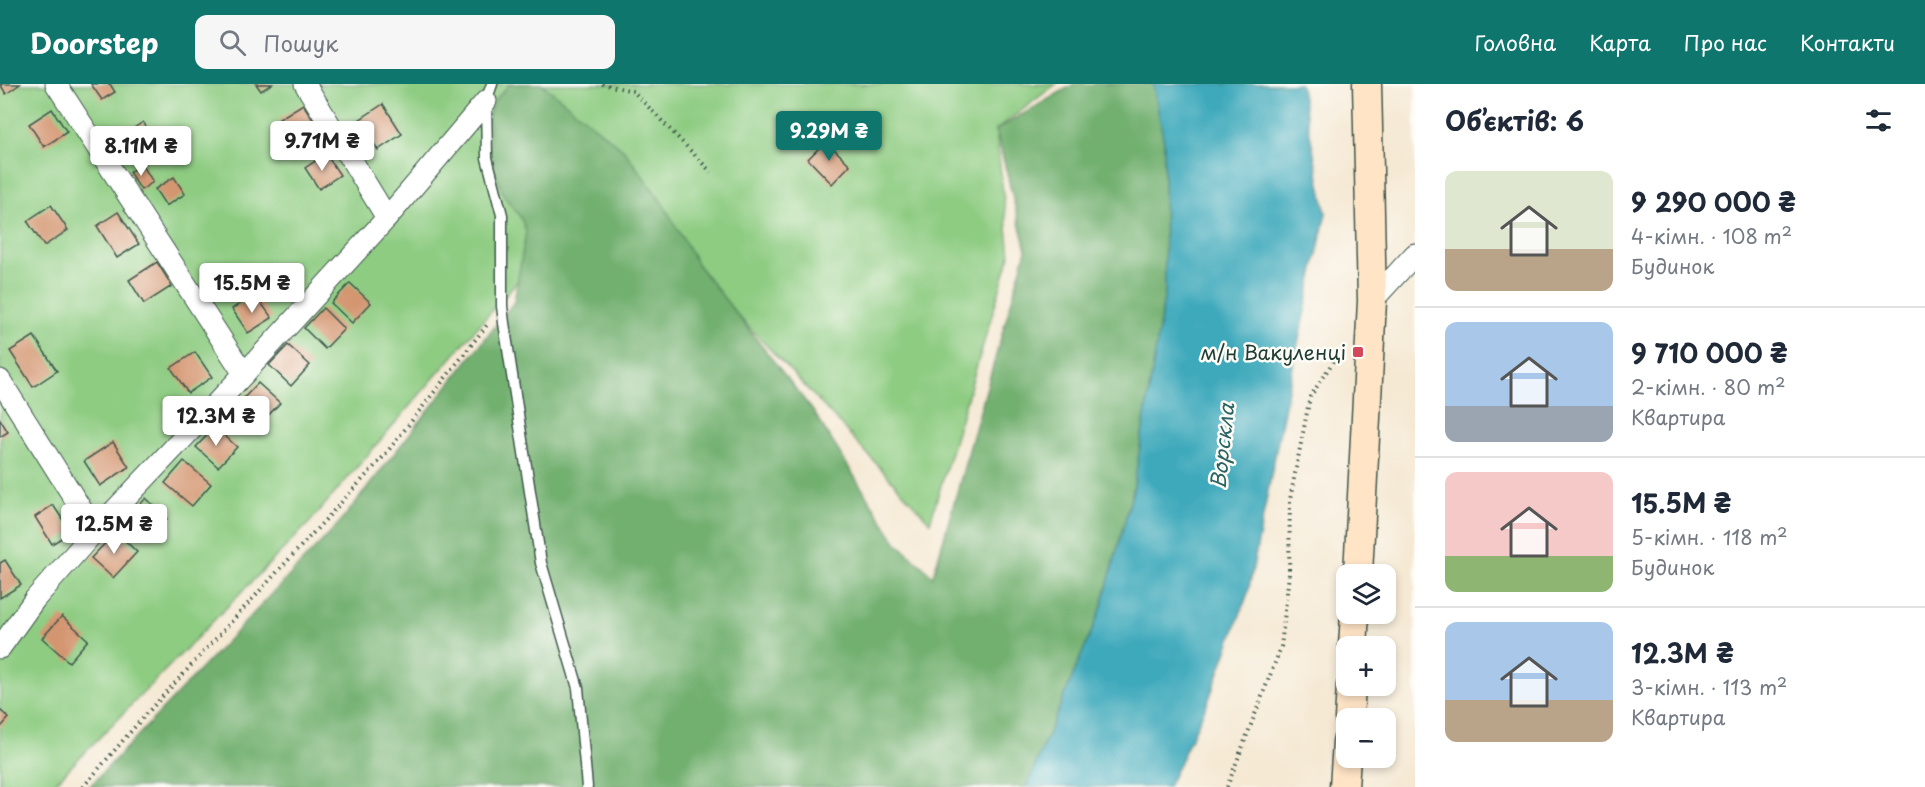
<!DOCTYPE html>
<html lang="uk">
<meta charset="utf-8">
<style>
body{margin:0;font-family:"Playpen Sans",sans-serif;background:#f6f6f7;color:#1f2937;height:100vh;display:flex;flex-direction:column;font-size:22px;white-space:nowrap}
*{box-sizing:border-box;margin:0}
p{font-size:20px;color:#747a83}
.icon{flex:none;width:33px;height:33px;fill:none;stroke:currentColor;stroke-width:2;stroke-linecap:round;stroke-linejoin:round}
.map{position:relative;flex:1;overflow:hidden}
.panel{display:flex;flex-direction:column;background:#fff;width:510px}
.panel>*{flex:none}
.controls{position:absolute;left:1336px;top:480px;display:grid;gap:12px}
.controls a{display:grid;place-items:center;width:60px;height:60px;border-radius:12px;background:#fff;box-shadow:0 3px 9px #0003;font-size:30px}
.price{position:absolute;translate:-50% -51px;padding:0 14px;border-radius:6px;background:#fff;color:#222;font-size:20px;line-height:39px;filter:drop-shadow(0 2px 3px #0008)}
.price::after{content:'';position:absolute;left:50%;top:36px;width:18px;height:14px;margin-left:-9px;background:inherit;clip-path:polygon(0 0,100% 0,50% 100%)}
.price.active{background:#0f766e;color:#fff}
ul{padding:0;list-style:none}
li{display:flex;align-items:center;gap:18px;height:150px;padding:0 30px}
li+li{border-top:2px solid #e0e1e3}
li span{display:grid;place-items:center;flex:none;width:168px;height:120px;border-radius:12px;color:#555}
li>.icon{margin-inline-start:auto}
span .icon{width:72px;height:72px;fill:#fffc;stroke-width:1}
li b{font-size:26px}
h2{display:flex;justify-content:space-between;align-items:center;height:72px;padding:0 30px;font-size:26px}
header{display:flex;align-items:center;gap:36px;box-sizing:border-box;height:84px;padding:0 30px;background:#0f766e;color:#fff}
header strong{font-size:28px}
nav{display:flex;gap:33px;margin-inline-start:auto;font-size:21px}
.search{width:420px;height:54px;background:#f6f6f7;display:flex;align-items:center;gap:15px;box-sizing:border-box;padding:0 21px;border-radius:12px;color:#747a83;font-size:22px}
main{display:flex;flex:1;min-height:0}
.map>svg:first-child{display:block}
.green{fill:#8ecc82;stroke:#56845b;stroke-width:1.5}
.forest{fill:#72b070;stroke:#487652;stroke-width:1.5}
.water{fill:#3ca9bb;stroke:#2e7378;stroke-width:1.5}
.building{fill:#d49571}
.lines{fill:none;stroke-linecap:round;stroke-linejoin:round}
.lane-casing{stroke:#3f574c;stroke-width:13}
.street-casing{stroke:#3f574c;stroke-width:23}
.secondary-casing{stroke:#3f574c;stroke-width:31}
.path{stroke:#3f574c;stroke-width:4;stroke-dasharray:1.5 4.5;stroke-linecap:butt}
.lane{stroke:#fff;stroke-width:10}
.street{stroke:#fff;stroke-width:21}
.secondary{stroke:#ffe4c6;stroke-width:28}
.poi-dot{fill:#d1495b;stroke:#fdfcf7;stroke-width:2}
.labels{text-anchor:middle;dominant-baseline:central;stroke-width:5;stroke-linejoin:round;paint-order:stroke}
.poi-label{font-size:20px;fill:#1f3d34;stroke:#fdfcf7;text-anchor:end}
.water-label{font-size:21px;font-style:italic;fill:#296363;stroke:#fdfcf7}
</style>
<header>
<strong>Doorstep</strong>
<div class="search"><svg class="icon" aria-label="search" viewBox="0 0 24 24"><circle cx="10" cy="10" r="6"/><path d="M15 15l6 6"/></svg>Пошук</div>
<nav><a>Головна</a><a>Карта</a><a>Про нас</a><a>Контакти</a></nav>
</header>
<main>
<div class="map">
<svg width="1415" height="703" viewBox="0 0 1415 703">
<rect width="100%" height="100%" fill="#fdfcf7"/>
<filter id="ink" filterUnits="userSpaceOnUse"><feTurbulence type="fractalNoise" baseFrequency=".0167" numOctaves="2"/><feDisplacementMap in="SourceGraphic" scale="12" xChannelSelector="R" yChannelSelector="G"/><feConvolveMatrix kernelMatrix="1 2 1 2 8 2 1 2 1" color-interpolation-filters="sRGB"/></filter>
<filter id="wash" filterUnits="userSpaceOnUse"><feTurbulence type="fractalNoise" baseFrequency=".008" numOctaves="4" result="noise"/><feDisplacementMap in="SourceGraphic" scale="24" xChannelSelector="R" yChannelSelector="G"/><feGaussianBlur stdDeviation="1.35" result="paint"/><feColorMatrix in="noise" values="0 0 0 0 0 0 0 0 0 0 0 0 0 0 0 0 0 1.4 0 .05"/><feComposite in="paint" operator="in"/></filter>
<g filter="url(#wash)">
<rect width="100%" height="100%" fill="#f5e9d4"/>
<!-- green -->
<polygon class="green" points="0,0 1056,0 996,46 1010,171 930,438 816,314 607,93 309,439 51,703 0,703"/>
<!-- forest -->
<polygon class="forest" points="510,0 542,0 624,66 663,120 698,181 813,327 896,458 933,492 1026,166 996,46 1074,0 1153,0 1164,57 1165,208 1133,407 1101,525 1026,703 89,703 341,437 514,218 526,147 521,134 504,112 489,71 489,29 495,16"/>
<!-- water -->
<polygon class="water" points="1153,0 1300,0 1326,129 1287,311 1248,509 1208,618 1168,703 1026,703 1101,525 1133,407 1165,208 1164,57"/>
<g id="blocks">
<!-- building -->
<g class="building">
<polygon points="0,0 20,0 6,10"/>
<polygon points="91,0 110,0 115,8 102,16"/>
<polygon points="256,0 272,0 261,7"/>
<polygon points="303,20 317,42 294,57 279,35"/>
<polygon points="383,20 402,50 378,66 359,36"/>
<polygon points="52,25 67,48 44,63 29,40"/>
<polygon points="143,38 159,61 137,75 122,52"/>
<polygon points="826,57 850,81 832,100 808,75"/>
<polygon points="326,70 340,91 319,105 305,84"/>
<polygon points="142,80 153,98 141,106 129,88"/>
<polygon points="174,93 185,110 166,122 155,105"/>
<polygon points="51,121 68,146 44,162 27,137"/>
<polygon points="118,128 139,160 117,174 97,142"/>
<polygon points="157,178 172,202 144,220 129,196"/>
<polygon points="350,199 371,219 352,239 331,219"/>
<polygon points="255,210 272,234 248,249 232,225"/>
<polygon points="323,224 344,245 325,265 304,244"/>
<polygon points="34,252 57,287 33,303 10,267"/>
<polygon points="288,261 310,281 291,302 269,281"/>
<polygon points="195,268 212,293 188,309 171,284"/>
<polygon points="258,299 280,319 261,339 239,319"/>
<polygon points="0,335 8,348 0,353"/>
<polygon points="215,343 237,363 218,383 196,363"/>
<polygon points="113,358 129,383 100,402 84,377"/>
<polygon points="184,377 211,400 192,422 165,399"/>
<polygon points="146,414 167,435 148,455 127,435"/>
<polygon points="53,421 71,448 52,460 35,433"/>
<polygon points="116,448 137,468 113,494 91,474"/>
<polygon points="5,476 21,501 0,514 0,479"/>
<polygon points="62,532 88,556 69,578 42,554"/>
<polygon points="0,626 9,634 0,644"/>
</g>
</g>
</g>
<g filter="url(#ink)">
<use href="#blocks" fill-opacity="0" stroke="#3f574c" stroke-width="1.5"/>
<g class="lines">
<!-- lane casing -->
<g class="lane-casing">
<polyline id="lane" points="492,0 486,17 487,74 502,131 502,222 504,239 541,479 578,604 587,703"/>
</g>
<!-- street casing -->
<g class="street-casing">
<g id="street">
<polyline points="56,0 244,290"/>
<polyline points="305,0 387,134"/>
<polyline points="1372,217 1415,170"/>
<polyline points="0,296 95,447"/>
<polyline points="0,564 35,515 95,447 244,290 387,134 486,17"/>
</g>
</g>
<!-- secondary casing -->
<g class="secondary-casing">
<g id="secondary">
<polyline points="1358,490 1372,217 1367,0"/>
<polyline points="1353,562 1355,530"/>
<polyline points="1349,634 1351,602"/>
<polyline points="1344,703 1347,658"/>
</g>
</g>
<!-- path -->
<g class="path">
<polyline points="602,0 633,7 711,88"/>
<polyline points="83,703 139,638 384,372 487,241"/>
<polyline points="1227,703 1281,563 1289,490 1290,415 1310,313 1344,261"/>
</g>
<!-- lane -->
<use href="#lane" class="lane"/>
<!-- street -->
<use href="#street" class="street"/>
<!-- secondary -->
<use href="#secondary" class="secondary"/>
</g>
</g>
<!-- markers -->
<rect class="poi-dot" x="1352" y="262" width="12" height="12" rx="3"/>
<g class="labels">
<!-- poi labels -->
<g class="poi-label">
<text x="1346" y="268">м/н Вакуленці</text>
</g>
<!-- water labels -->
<g class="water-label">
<text transform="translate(1221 362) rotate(-84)">Ворскла</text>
</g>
</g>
</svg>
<div class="controls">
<a><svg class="icon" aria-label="layers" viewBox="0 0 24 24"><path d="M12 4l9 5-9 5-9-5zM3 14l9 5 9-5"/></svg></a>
<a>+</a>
<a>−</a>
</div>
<b class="price active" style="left:829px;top:78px">9.29M ₴</b>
<b class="price" style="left:322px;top:88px">9.71M ₴</b>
<b class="price" style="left:141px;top:93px">8.11M ₴</b>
<b class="price" style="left:252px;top:230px">15.5M ₴</b>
<b class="price" style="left:216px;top:363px">12.3M ₴</b>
<b class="price" style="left:114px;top:471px">12.5M ₴</b>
</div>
<section class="panel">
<h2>Об’єктів: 6<svg class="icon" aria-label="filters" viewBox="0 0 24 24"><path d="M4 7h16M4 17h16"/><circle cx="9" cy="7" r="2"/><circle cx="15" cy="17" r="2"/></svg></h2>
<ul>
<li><span style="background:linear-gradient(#dfe7d0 65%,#b9a48a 0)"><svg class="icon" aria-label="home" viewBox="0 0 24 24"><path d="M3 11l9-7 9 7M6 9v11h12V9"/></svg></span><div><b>9 290 000 ₴</b><p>4-кімн. · 108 m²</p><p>Будинок</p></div></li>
<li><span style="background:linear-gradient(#a9c7e8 70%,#9aa5b1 0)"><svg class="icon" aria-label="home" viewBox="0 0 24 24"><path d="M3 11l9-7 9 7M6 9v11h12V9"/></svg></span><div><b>9 710 000 ₴</b><p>2-кімн. · 80 m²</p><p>Квартира</p></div></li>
<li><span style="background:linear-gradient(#f6c9c9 70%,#8fb573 0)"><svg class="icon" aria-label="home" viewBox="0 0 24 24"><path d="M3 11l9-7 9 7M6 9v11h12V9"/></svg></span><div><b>15.5M ₴</b><p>5-кімн. · 118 m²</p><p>Будинок</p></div></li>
<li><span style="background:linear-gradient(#a9c7e8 65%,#b9a48a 0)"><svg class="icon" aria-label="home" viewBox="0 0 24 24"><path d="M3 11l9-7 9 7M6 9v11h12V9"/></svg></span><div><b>12.3M ₴</b><p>3-кімн. · 113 m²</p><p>Квартира</p></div></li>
</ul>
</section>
</main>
